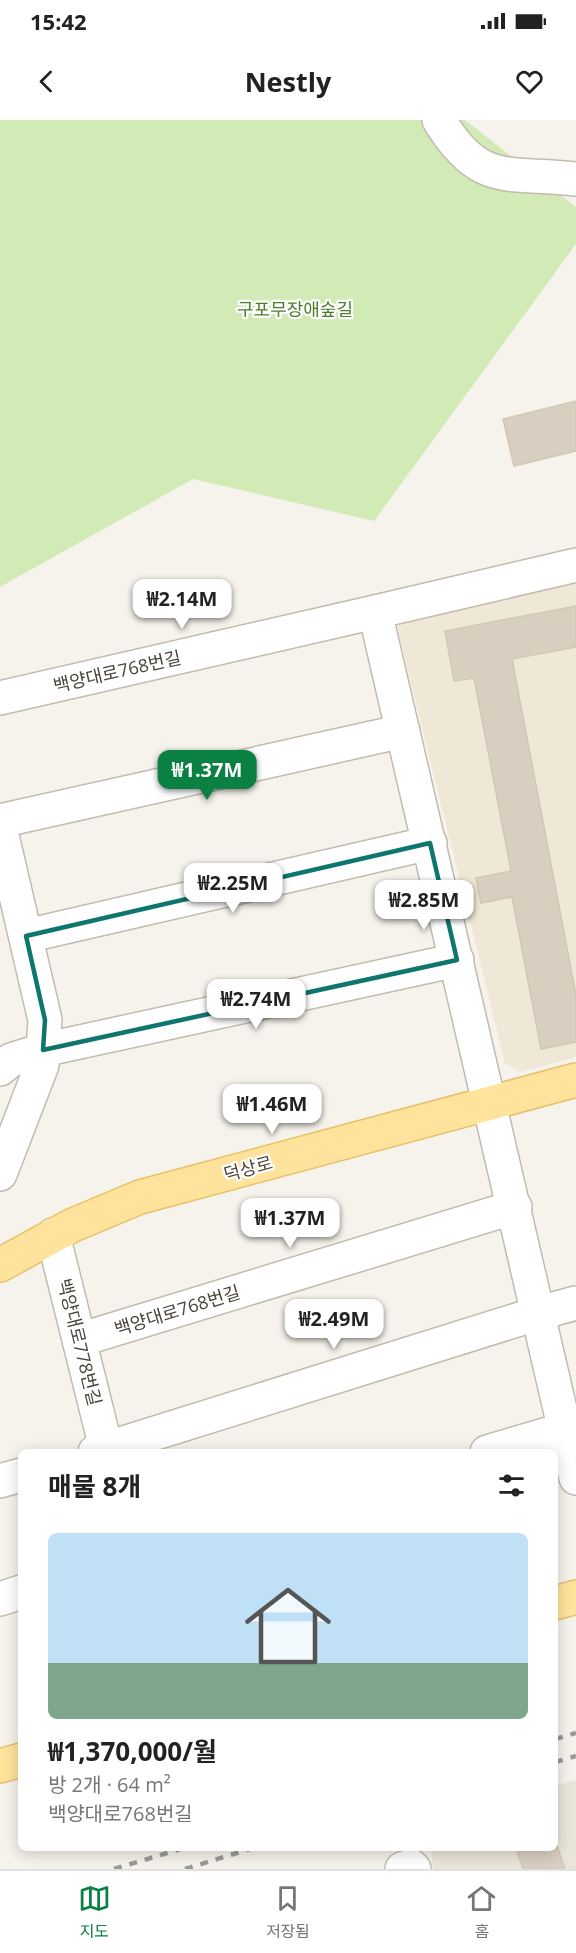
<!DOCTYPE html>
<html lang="ko">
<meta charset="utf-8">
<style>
body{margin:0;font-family:"Open Sans","Noto Sans KR",sans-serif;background:#f2f2f2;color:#222;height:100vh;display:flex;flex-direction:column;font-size:22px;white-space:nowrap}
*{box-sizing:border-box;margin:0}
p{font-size:20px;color:#767676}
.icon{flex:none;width:33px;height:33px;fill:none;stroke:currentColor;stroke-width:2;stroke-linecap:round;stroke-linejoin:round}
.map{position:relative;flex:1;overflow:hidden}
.drawer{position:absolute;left:18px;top:1329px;width:540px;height:402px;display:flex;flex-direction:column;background:#fff;border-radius:9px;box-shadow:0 3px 15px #0003}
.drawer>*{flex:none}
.price{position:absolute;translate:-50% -51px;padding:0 14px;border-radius:12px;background:#fff;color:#222;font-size:20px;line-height:39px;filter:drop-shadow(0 2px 3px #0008)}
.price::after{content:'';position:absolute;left:50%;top:36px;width:18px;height:14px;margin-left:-9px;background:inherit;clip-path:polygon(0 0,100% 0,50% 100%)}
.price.selected{background:#0b8043;color:#fff}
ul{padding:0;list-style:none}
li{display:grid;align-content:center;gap:12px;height:318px;padding:0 30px}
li+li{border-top:2px solid #e0e0e0}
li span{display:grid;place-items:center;height:186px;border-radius:9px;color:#555}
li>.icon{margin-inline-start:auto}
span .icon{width:108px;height:108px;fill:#fffc;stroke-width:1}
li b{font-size:26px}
h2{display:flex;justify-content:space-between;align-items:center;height:72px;padding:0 30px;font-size:26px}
.status{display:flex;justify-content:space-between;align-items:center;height:42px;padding:0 30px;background:#fff;direction:ltr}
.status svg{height:16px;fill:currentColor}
header{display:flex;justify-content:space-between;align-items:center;height:78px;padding:0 30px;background:#fff;font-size:27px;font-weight:700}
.menu{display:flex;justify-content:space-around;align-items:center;height:84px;border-top:2px solid #e0e0e0;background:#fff;font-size:16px;color:#767676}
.menu a{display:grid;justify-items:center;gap:3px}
.menu .selected{color:#0b8043}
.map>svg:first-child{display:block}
.residential{fill:#eae5da}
.education{fill:#efe8d6}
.green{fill:#d2eab5}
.building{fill:#d8cfc1;stroke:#d3c7b4;stroke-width:1.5}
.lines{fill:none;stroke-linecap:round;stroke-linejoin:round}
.minor-casing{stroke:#c2bbae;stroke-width:36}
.major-casing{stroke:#e6c16a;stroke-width:36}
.minor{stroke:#fff;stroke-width:33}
.major{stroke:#ffe39c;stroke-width:33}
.rail{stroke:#9a9a9a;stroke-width:4.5;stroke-dasharray:8 8;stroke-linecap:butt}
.marked{fill:none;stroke:#0f766e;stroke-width:4.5;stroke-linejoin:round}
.labels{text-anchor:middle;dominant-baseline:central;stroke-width:4.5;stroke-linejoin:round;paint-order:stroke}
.park-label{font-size:18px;fill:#4a7f2a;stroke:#fff}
.street-label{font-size:18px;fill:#4b4439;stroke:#fff}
</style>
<div class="status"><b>15:42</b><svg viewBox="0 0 49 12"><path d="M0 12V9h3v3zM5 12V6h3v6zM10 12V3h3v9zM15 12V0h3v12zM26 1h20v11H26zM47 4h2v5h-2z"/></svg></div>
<header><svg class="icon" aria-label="back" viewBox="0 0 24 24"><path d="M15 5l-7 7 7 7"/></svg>Nestly<svg class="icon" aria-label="heart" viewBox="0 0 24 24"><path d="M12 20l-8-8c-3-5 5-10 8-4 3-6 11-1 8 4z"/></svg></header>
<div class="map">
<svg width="576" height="1749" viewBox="0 0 576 1749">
<rect width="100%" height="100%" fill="#f6f3ec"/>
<!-- residential -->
<polygon class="residential" points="576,1660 576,1749 433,1749 431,1728 555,1728 555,1666"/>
<!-- education -->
<polygon class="education" points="576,457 576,937 521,952 505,943 395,498"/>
<!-- green -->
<polygon class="green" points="0,0 465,0 576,87 576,124 374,401 193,359 0,467"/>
<!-- building -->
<g class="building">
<polygon points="576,281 576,331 514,346 503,299"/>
<polygon points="576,486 576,527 512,539 576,875 576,922 541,929 512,777 481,783 476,758 511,751 474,558 454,561 445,511"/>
<polygon points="555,1720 565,1749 523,1749 516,1728 555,1728"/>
</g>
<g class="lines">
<!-- minor casing -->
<g class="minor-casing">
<g id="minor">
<path d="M439 0C480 68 508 51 576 59"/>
<polyline points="576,445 375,492 576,1358"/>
<polyline points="0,578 375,492"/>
<polyline points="0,701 403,611"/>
<polyline points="0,707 45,900 42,945 0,1054"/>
<polyline points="26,816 430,723"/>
<polyline points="0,949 11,940 43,930 457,840"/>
<polyline points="53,1115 107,1332"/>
<polyline points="79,1220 515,1087"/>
<polyline points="95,1332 539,1193 576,1183"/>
<polyline points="487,1332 565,1309"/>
<polyline points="0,1361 21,1355"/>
<polyline points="0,1479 21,1472"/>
<polyline points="402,1749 411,1746 414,1749"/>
</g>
</g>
<!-- major casing -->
<g class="major-casing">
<g id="major">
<polyline points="0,1145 73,1105 140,1077 576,960"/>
<polyline points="555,1483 576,1477"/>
<polyline points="0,1646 21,1640"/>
</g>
</g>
<!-- minor -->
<use href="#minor" class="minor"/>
<!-- major -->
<use href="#major" class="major"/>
<!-- rail -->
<g class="rail">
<polyline points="555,1619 576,1613"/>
<polyline points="555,1642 576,1636"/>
<polyline points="114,1749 184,1728"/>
<polyline points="185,1749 253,1728"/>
</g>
</g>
<!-- marked area -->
<path class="marked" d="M430 723 457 840 43 930 45 900 26 816Z"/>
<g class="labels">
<!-- park labels -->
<g class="park-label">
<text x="295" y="189">구포무장애숲길</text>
</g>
<!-- street labels -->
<g class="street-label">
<text transform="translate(117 551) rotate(-13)">백양대로768번길</text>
<text transform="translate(248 1048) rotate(-15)">덕상로</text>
<text transform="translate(177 1190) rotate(-17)">백양대로768번길</text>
<text transform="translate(80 1222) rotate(76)">백양대로778번길</text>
</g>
</g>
</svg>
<b class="price" style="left:182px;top:510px">₩2.14M</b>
<b class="price selected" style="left:207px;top:681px">₩1.37M</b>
<b class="price" style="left:233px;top:794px">₩2.25M</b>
<b class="price" style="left:424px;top:811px">₩2.85M</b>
<b class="price" style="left:256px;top:910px">₩2.74M</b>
<b class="price" style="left:272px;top:1015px">₩1.46M</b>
<b class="price" style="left:290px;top:1129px">₩1.37M</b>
<b class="price" style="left:334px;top:1230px">₩2.49M</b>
<section class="drawer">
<h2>매물 8개<svg class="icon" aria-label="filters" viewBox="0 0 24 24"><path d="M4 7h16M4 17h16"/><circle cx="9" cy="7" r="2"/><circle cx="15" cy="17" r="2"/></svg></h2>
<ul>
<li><span style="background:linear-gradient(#bfe0f5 70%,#7fa58c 0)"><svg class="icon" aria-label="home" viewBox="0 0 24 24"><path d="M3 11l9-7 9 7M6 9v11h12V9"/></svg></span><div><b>₩1,370,000/월</b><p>방 2개 · 64 m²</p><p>백양대로768번길</p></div></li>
</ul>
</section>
</div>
<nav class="menu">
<a class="selected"><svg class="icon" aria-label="map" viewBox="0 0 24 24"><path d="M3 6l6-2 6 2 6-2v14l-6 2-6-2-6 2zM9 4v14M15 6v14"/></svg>지도</a>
<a><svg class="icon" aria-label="saved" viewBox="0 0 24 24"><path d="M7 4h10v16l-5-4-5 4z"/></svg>저장됨</a>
<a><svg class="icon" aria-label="home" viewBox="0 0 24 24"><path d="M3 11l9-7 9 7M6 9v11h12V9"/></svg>홈</a>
</nav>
